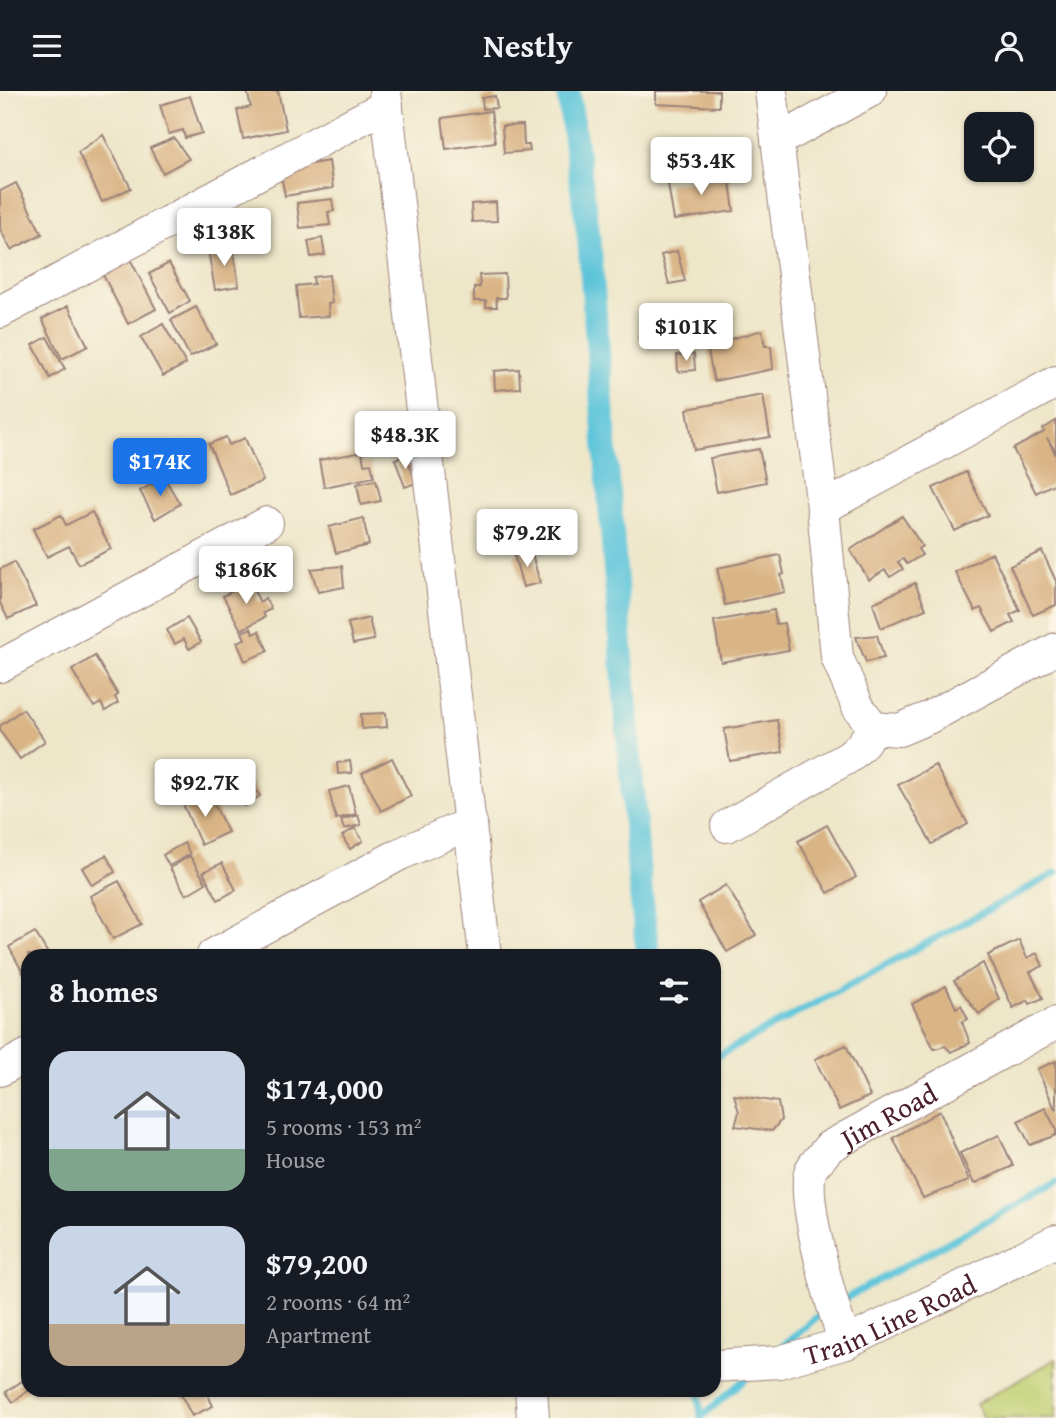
<!DOCTYPE html>
<meta charset="utf-8">
<style>
body{margin:0;font-family:"Gentium Book Plus",serif;background:#20242c;color:#f1f3f6;height:100vh;display:flex;flex-direction:column;font-size:26px;white-space:nowrap}
*{box-sizing:border-box;margin:0}
p{font-size:23px;color:#9ea1a6}
.icon{flex:none;width:38px;height:38px;fill:none;stroke:currentColor;stroke-width:2;stroke-linecap:round;stroke-linejoin:round}
.map{position:relative;flex:1;overflow:hidden}
.sheet{position:absolute;left:21px;top:858px;width:700px;height:448px;display:flex;flex-direction:column;background:#171b24;border-radius:21px;box-shadow:0 2px 5px #0004}
.sheet>*{flex:none}
.buttons{position:absolute;left:964px;top:21px;display:grid;gap:14px}
.buttons a{display:grid;place-items:center;width:70px;height:70px;border-radius:14px;background:#171b24;box-shadow:0 2px 5px #0004;font-size:35px}
.price{position:absolute;translate:-50% -60px;padding:0 16px;border-radius:7px;background:#fff;color:#222;font-size:23px;line-height:46px;filter:drop-shadow(0 2px 4px #0008)}
.price::after{content:'';position:absolute;left:50%;top:42px;width:21px;height:16px;margin-left:-10px;background:inherit;clip-path:polygon(0 0,100% 0,50% 100%)}
.price.current{background:#1a73e8;color:#fff}
ul{padding:0;list-style:none}
li{display:flex;align-items:center;gap:21px;height:175px;padding:0 28px}
li span{display:grid;place-items:center;flex:none;width:196px;height:140px;border-radius:21px;color:#555}
li>.icon{margin-inline-start:auto}
span .icon{width:84px;height:84px;fill:#fffc;stroke-width:1}
li b{font-size:30px}
h2{display:flex;justify-content:space-between;align-items:center;height:84px;padding:0 28px;font-size:30px}
header{display:flex;justify-content:space-between;align-items:center;height:91px;padding:0 28px;background:#171b24;font-size:32px;font-weight:800}
.map>svg:first-child{display:block}
.green{fill:#c0d073;stroke:#85784f;stroke-width:2}
.lines{fill:none;stroke-linecap:round;stroke-linejoin:round}
.stream{stroke:#5dc5da;stroke-width:7}
.canal{stroke:#5dc5da;stroke-width:24}
.building{fill:#d9b485}
.minor-casing{stroke:#9c827a;stroke-width:34}
.minor{stroke:#fff;stroke-width:32}
.labels{text-anchor:middle;dominant-baseline:central;stroke-width:6;stroke-linejoin:round;paint-order:stroke}
.street-label{font-size:28px;fill:#4a1f2b;stroke:#fcf5e5}
</style>
<header><svg class="icon" aria-label="menu" viewBox="0 0 24 24"><path d="M4 6h16M4 12h16M4 18h16"/></svg>Nestly<svg class="icon" aria-label="person" viewBox="0 0 24 24"><circle cx="12" cy="8" r="4"/><path d="M4 21q1-7 8-7t8 7"/></svg></header>
<div class="map">
<svg width="1056" height="1327" viewBox="0 0 1056 1327">
<rect width="100%" height="100%" fill="#fcf5e5"/>
<filter id="ink" filterUnits="userSpaceOnUse"><feTurbulence type="fractalNoise" baseFrequency=".0143" numOctaves="2"/><feDisplacementMap in="SourceGraphic" scale="14" xChannelSelector="R" yChannelSelector="G"/><feConvolveMatrix kernelMatrix="1 2 1 2 8 2 1 2 1" color-interpolation-filters="sRGB"/></filter>
<filter id="wash" filterUnits="userSpaceOnUse"><feTurbulence type="fractalNoise" baseFrequency=".00686" numOctaves="4" result="noise"/><feDisplacementMap in="SourceGraphic" scale="28" xChannelSelector="R" yChannelSelector="G"/><feGaussianBlur stdDeviation="1.57" result="paint"/><feColorMatrix in="noise" values="0 0 0 0 0 0 0 0 0 0 0 0 0 0 0 0 0 1.4 0 .05"/><feComposite in="paint" operator="in"/></filter>
<g filter="url(#wash)">
<rect width="100%" height="100%" fill="#ede6c9"/>
<!-- green -->
<polygon class="green" points="1056,1268 1056,1327 983,1327 976,1313"/>
<g class="lines">
<!-- stream -->
<g class="stream">
<polyline points="714,967 1056,782"/>
<polyline points="839,1211 1056,1092"/>
<polyline points="778,1259 825,1219"/>
<polyline points="698,1298 701,1327"/>
<polyline points="701,1326 751,1283"/>
</g>
<!-- canal -->
<polyline class="canal" points="568,0 589,147 639,784 648,864"/>
</g>
<g id="blocks">
<!-- building -->
<g class="building">
<polygon points="247,0 278,0 286,39 243,48 237,19 251,16"/>
<polygon points="656,0 719,0 719,16 656,13"/>
<polygon points="190,5 202,42 185,47 183,39 169,43 160,14"/>
<polygon points="495,5 497,17 483,18 482,7"/>
<polygon points="491,20 495,51 446,58 442,27"/>
<polygon points="523,34 524,54 529,54 530,60 504,62 502,35"/>
<polygon points="103,44 131,97 102,111 78,61"/>
<polygon points="174,47 189,68 163,82 150,57"/>
<polygon points="329,70 333,97 285,105 282,89 271,91 269,80"/>
<polygon points="729,84 734,120 674,129 668,93"/>
<polygon points="16,92 42,143 11,159 0,138 0,100"/>
<polygon points="332,108 334,120 328,121 330,134 300,137 297,112"/>
<polygon points="496,111 497,130 472,131 471,113"/>
<polygon points="322,147 325,164 311,166 308,150"/>
<polygon points="233,155 239,195 215,199 208,159"/>
<polygon points="677,160 685,190 669,193 661,164"/>
<polygon points="128,164 156,218 128,233 100,178"/>
<polygon points="169,172 190,210 170,222 149,183"/>
<polygon points="505,183 506,207 496,207 497,216 486,216 486,210 474,210 474,196 480,196 479,184"/>
<polygon points="329,184 332,212 328,213 329,225 299,227 296,195 314,193 313,186"/>
<polygon points="68,215 88,255 62,268 42,228"/>
<polygon points="196,216 216,253 190,266 171,229"/>
<polygon points="640,229 654,229 654,247 639,247"/>
<polygon points="163,233 186,273 163,285 141,246"/>
<polygon points="762,239 765,255 771,255 773,278 714,290 707,255"/>
<polygon points="47,246 65,278 50,287 33,254"/>
<polygon points="694,263 695,279 678,281 677,264"/>
<polygon points="519,278 520,297 495,299 494,280"/>
<polygon points="763,304 770,346 694,359 687,318"/>
<polygon points="1056,330 1056,361 1047,347 1056,364 1056,392 1036,402 1013,358 1044,341 1043,338"/>
<polygon points="226,346 229,354 245,347 263,390 230,404 209,353"/>
<polygon points="759,358 766,391 717,401 710,367"/>
<polygon points="362,361 364,373 371,372 374,386 324,396 319,369"/>
<polygon points="406,364 416,392 405,396 395,368"/>
<polygon points="966,381 988,424 955,440 933,397"/>
<polygon points="164,386 180,413 155,428 140,400"/>
<polygon points="376,389 381,410 361,414 357,393"/>
<polygon points="92,421 111,458 79,473 69,455 47,466 33,438 61,424 66,434"/>
<polygon points="902,425 922,455 918,458 922,464 907,473 903,468 898,471 903,478 890,486 885,479 869,489 850,459"/>
<polygon points="363,427 369,454 336,462 329,436"/>
<polygon points="531,459 540,492 523,496 514,464"/>
<polygon points="1042,460 1056,490 1056,514 1033,524 1010,475"/>
<polygon points="992,462 1020,519 1010,524 1014,531 994,541 981,517 975,520 955,481"/>
<polygon points="780,464 784,483 781,484 785,501 725,514 717,477"/>
<polygon points="14,471 36,515 8,528 0,512 0,478"/>
<polygon points="342,475 344,496 318,501 311,478"/>
<polygon points="249,491 260,511 265,507 271,518 263,522 265,526 241,539 223,505"/>
<polygon points="915,492 926,518 881,537 873,512"/>
<polygon points="774,519 776,533 784,532 789,559 721,571 714,530"/>
<polygon points="187,527 201,551 189,558 184,548 175,553 167,539"/>
<polygon points="369,527 374,549 353,553 348,532"/>
<polygon points="251,537 253,543 259,540 268,560 245,570 237,551 245,548 242,541"/>
<polygon points="877,544 884,567 866,571 856,546"/>
<polygon points="95,565 118,604 115,606 118,612 105,620 101,612 94,616 72,579"/>
<polygon points="23,618 45,650 20,668 0,640 0,635"/>
<polygon points="386,622 387,636 362,638 361,623"/>
<polygon points="777,629 783,661 730,670 724,638"/>
<polygon points="392,667 411,705 381,720 362,682"/>
<polygon points="350,670 352,682 338,683 337,672"/>
<polygon points="935,674 968,733 932,753 898,694"/>
<polygon points="251,691 260,705 245,715 236,700"/>
<polygon points="349,695 356,723 336,728 329,700"/>
<polygon points="208,701 228,741 201,754 183,713"/>
<polygon points="358,724 361,734 344,738 341,729"/>
<polygon points="827,734 856,786 828,802 798,750"/>
<polygon points="355,737 363,750 350,758 342,745"/>
<polygon points="184,752 190,763 169,775 163,764"/>
<polygon points="106,764 115,781 92,794 82,777"/>
<polygon points="190,765 206,792 186,804 170,777"/>
<polygon points="222,772 236,799 218,809 203,781"/>
<polygon points="119,790 142,833 113,848 90,805"/>
<polygon points="726,794 756,844 727,861 698,811"/>
<polygon points="35,841 47,861 41,864 28,864 28,891 9,856"/>
<polygon points="1019,849 1027,867 1037,862 1043,875 1030,881 1043,907 1030,913 1028,909 1013,917 988,864"/>
<polygon points="983,872 999,908 979,923 954,890"/>
<polygon points="946,895 956,917 961,914 968,928 962,931 970,952 951,961 945,955 934,958 912,913"/>
<polygon points="846,954 870,1005 839,1019 815,968"/>
<polygon points="1056,970 1056,1020 1037,978"/>
<polygon points="734,1004 778,1011 781,1029 772,1040 735,1035 739,1021"/>
<polygon points="1045,1017 1056,1038 1056,1044 1030,1054 1018,1030"/>
<polygon points="940,1020 969,1090 923,1107 893,1047"/>
<polygon points="999,1044 1013,1075 974,1093 960,1062"/>
<polygon points="22,1290 29,1299 13,1311 6,1301"/>
<polygon points="187,1298 205,1298 213,1315 192,1325 180,1302"/>
</g>
</g>
</g>
<g filter="url(#ink)">
<use href="#blocks" fill-opacity="0" stroke="#9c827a" stroke-width="2"/>
<g class="lines">
<!-- minor casing -->
<g class="minor-casing">
<g id="minor">
<polyline points="385,0 485,864"/>
<polyline points="771,0 823,417 837,566 858,616 874,637 899,639 930,626 1056,558"/>
<polyline points="777,50 870,0"/>
<polyline points="0,221 387,14"/>
<polyline points="823,417 1056,291"/>
<polyline points="0,575 267,432"/>
<polyline points="727,735 849,666 860,656 874,637"/>
<polyline points="213,864 400,763 471,732"/>
<polyline points="0,979 28,964"/>
<path id="s1" d="M846 1252C833 1221 802 1112 810 1082 812 1073 824 1064 829 1056L1056 932"/>
<path id="s2" d="M714 1275 779 1271 846 1252 1056 1150"/>
<polyline points="531,1298 533,1327"/>
</g>
</g>
<!-- minor -->
<use href="#minor" class="minor"/>
</g>
</g>
<g class="labels">
<!-- street labels -->
<g class="street-label">
<text stroke="none"><textPath href="#s1" startOffset="275">Jim Road</textPath></text>
<text stroke="none"><textPath href="#s2" startOffset="184">Train Line Road</textPath></text>
</g>
</g>
</svg>
<div class="buttons">
<a><svg class="icon" aria-label="locate" viewBox="0 0 24 24"><circle cx="12" cy="12" r="6"/><path d="M12 2v4M12 18v4M2 12h4M18 12h4"/></svg></a>
</div>
<b class="price" style="left:701px;top:106px">$53.4K</b>
<b class="price" style="left:224px;top:177px">$138K</b>
<b class="price" style="left:686px;top:272px">$101K</b>
<b class="price" style="left:405px;top:380px">$48.3K</b>
<b class="price current" style="left:160px;top:407px">$174K</b>
<b class="price" style="left:527px;top:478px">$79.2K</b>
<b class="price" style="left:246px;top:515px">$186K</b>
<b class="price" style="left:205px;top:728px">$92.7K</b>
<section class="sheet">
<h2>8 homes<svg class="icon" aria-label="filters" viewBox="0 0 24 24"><path d="M4 7h16M4 17h16"/><circle cx="9" cy="7" r="2"/><circle cx="15" cy="17" r="2"/></svg></h2>
<ul>
<li><span style="background:linear-gradient(#c9d6e8 70%,#7fa58c 0)"><svg class="icon" aria-label="home" viewBox="0 0 24 24"><path d="M3 11l9-7 9 7M6 9v11h12V9"/></svg></span><div><b>$174,000</b><p>5 rooms · 153 m²</p><p>House</p></div></li>
<li><span style="background:linear-gradient(#c9d6e8 70%,#b9a48a 0)"><svg class="icon" aria-label="home" viewBox="0 0 24 24"><path d="M3 11l9-7 9 7M6 9v11h12V9"/></svg></span><div><b>$79,200</b><p>2 rooms · 64 m²</p><p>Apartment</p></div></li>
</ul>
</section>
</div>
